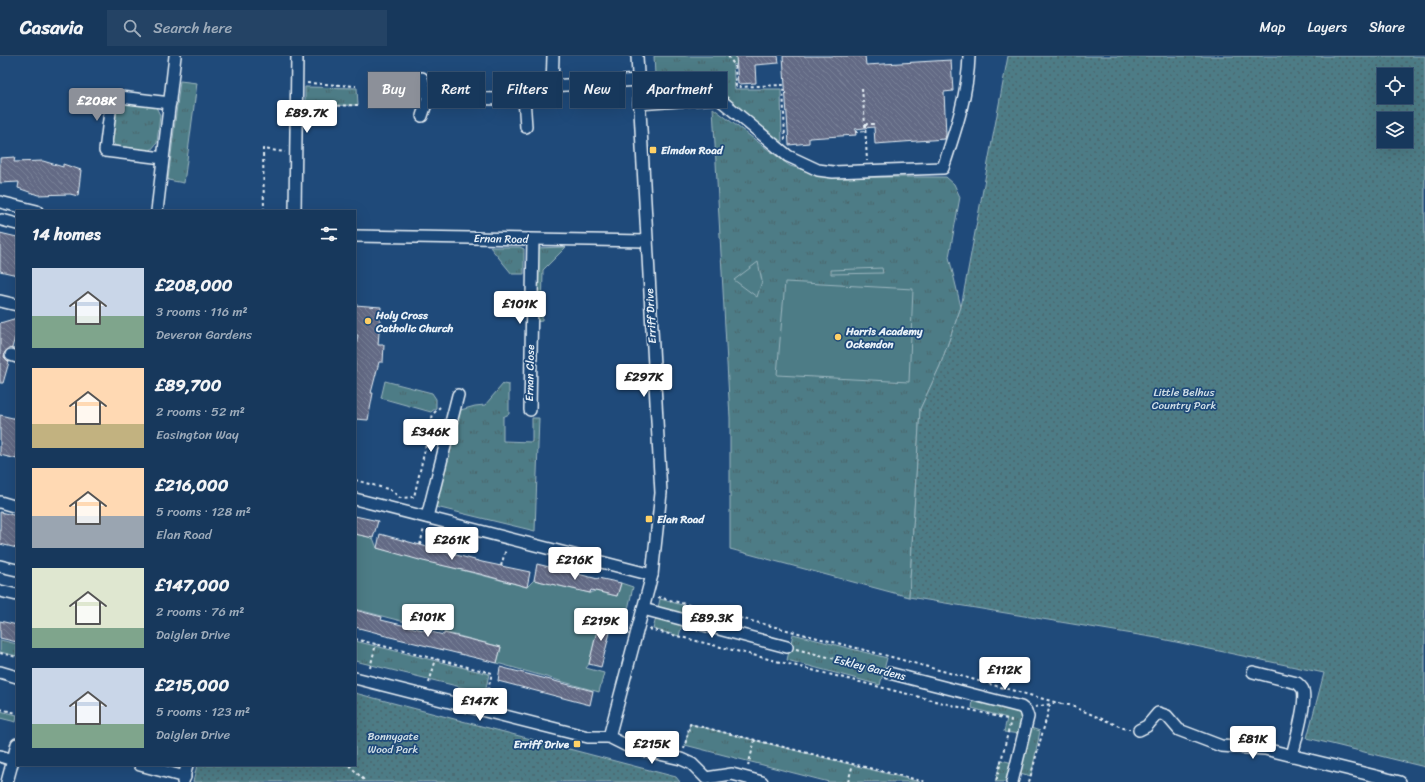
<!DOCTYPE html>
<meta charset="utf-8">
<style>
body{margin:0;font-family:Sriracha,sans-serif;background:#244365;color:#f1f3f6;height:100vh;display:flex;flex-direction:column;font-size:15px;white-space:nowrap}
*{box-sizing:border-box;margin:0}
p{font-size:13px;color:#9eacbb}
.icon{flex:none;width:22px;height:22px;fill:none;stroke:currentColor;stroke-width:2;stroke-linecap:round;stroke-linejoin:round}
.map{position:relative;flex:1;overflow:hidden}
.side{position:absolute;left:16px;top:154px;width:340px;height:556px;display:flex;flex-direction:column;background:#17385c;border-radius:0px;box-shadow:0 4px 16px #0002,0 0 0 1px #365272}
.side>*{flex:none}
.banner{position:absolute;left:368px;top:16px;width:380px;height:36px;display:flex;gap:8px}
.tools{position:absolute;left:1377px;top:12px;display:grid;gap:8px}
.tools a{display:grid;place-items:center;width:36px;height:36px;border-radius:0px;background:#17385c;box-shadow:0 4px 16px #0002,0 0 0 1px #365272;font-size:20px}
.price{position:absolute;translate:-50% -34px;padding:0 9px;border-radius:4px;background:#fff;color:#222;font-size:13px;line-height:26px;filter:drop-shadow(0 1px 2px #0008)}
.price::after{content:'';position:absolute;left:50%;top:24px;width:12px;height:9px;margin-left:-6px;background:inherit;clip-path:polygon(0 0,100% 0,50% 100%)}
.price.active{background:#8c9099;color:#fff}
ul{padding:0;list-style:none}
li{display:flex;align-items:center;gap:12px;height:100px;padding:0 16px}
li span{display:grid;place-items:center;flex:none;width:112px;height:80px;border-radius:0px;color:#555}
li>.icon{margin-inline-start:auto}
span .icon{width:48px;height:48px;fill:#fffc;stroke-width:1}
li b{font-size:17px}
h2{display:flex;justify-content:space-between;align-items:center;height:48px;padding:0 16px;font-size:17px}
.chip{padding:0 14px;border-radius:0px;background:#17385c;box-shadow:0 4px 16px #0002,0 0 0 1px #365272;font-size:14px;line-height:36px}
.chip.active{background:#8c9099;color:#fff}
header{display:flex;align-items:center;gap:24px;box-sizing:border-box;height:56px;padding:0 20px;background:#17385c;border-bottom:1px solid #365272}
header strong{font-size:19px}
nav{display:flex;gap:22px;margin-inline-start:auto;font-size:14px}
.search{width:280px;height:36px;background:#244365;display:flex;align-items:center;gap:10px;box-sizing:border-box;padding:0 14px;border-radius:0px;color:#9eacbb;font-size:15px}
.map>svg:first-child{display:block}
.grass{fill:url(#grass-tufts);stroke:#9bb6bf}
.park{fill:url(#park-dots);stroke:#9bb6bf;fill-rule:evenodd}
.garden{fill:#4e7c86;stroke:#9bb6bf}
.building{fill:url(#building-back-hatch);stroke:#e8f1f8}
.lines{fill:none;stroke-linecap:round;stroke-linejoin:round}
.minor-casing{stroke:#e8f1f8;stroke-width:14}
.path{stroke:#e8f1f8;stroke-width:2;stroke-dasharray:3 3;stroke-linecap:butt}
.minor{stroke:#1f4a7a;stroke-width:11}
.poi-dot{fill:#ffd166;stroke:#1f4a7a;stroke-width:1.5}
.labels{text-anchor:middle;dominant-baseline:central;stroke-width:3.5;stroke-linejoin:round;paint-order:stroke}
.poi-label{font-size:11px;font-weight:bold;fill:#e8f1f8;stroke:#1f4a7a;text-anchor:start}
.street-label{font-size:11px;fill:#e8f1f8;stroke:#1f4a7a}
.park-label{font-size:11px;fill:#d1dfe7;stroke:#1f4a7a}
</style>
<header>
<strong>Casavia</strong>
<div class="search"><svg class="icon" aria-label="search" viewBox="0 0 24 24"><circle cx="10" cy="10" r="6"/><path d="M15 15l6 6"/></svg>Search here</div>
<nav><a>Map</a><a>Layers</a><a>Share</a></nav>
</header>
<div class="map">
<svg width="1425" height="726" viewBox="0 0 1425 726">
<defs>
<pattern id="grass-tufts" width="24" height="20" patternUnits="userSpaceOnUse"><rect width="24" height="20" fill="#4e7c86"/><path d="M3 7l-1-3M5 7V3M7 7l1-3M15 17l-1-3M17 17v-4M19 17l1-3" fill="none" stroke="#4a656b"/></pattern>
<pattern id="park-dots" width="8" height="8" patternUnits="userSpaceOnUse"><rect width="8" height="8" fill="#4e7c86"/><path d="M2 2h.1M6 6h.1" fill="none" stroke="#4a656b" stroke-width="1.8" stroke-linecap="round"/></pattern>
<pattern id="building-back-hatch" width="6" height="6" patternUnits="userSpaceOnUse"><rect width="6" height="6" fill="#636b85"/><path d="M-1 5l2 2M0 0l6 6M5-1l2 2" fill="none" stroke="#798197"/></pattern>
</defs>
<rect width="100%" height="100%" fill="#1f4a7a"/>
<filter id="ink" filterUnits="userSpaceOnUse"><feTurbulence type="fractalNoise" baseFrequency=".025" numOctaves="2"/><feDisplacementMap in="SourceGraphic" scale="8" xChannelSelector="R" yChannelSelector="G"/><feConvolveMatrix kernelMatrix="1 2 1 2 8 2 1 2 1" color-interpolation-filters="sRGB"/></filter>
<g filter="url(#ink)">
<!-- grass -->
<g class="grass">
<polygon points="654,0 736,0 737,8 733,9 735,33 781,33 782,87 716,34 656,39"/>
<polygon points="180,25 197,27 184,127 168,124"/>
<polygon points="305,31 357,32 358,49 305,50"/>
<polygon points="124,46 156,51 160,59 157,87 150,95 115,90 110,80 114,54"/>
<polygon points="713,52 790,110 830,121 946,121 954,128 960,141 949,201 961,251 940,310 920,353 909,541 730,493 730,362"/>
<polygon points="490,191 520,191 524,193 524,218 512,218"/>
<polygon points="566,191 543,214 542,265 534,266 534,192"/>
<polygon points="385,325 432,337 436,343 436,352 431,356 381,342"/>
<polygon points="503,328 509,329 509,358 503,361 503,385 532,386 532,362 539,362 535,475 436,451 440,437 437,432 457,355 475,350 485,349"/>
<polygon points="660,543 686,550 685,560 658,552"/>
<polygon points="656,562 682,568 679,580 653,573"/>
<polygon points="793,578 887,602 880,629 787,604"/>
<polygon points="0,584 17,588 17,600 0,596"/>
<polygon points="355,585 489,618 485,637 355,605"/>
<polygon points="973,644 1019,656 1024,661 1020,678 1004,676 1007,662 972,652"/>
<polygon points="0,655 17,659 16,666 0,662"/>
<polygon points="690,668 920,726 829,726 685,689"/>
<polygon points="1031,672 1040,675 1031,720 1020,717"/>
<polygon points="1001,704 1013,707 1008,726 995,726"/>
</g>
<!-- park -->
<g class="park">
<path d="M1008 0H1425V711L1307 682 1324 617 1157 582 909 541 920 353 940 310 961 251ZM1384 19H1406V41H1384ZM1384 63H1406V85H1384Z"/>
<polygon points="355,637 676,721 680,726 193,726 197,709 355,709"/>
</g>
<!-- garden -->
<g class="garden">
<polygon points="758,206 762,225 757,241 734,224"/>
<polygon points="882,212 883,217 831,218 831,214"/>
<polygon points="785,226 913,233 909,326 777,319"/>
<polygon points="355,478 373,482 377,492 527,531 534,524 590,537 595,535 617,540 621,527 633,531 625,567 600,562 589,608 586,612 604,617 599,636 497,607 501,591 355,553"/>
</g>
<!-- building -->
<g class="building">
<polygon points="736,0 778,0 779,7 755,9 756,27 738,28"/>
<polygon points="783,0 865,0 866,9 951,4 953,35 944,36 946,79 945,83 875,88 874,71 855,73 856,79 809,82 809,87 789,89"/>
<polygon points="15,101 14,106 43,105 63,111 63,108 81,114 78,140 70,138 38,139 18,132 19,126 0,127 0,102"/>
<polygon points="0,177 17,181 17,219 0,215"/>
<polygon points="355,249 381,251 378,289 384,289 383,306 379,306 371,337 373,337 368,364 355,363 355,296 358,279 355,279"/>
<polygon points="17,262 17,282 15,281 12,292 7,294 5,296 4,301 9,306 3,327 0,327 0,267"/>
<polygon points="0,359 17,363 17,403 0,399"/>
<polygon points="0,456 17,460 17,492 0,488"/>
<polygon points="355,460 378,465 373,482 355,478"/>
<polygon points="380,478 482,506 530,516 527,531 480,518 423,505 377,492"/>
<polygon points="537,508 598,523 598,522 621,527 617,540 591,534 590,537 534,524"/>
<polygon points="355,554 382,561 381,564 444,579 444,577 501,591 497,607 382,579 382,578 355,571"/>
<polygon points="600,562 613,565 601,611 589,608"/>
<polygon points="0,565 17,569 17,586 0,582"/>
<polygon points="500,611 593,635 590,649 498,625"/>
</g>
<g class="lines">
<!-- minor casing -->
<g class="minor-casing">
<g id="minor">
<polyline points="552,30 553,0"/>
<polyline points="428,42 510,43 524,42 552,30 638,24"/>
<polyline points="524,42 526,71"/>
<path d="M639 48 718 42 788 100 818 114 833 116 943 112C955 76 968 38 969 0"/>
<polyline points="422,60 428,42 422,22"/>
<polyline points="163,102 105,95 112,40 170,47"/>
<polyline points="0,146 37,155"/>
<polyline points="157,155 175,0"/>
<polyline points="295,155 297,0"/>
<polyline points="2,164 17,168"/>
<polyline points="355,180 647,185"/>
<polyline points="0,245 17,249"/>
<polyline points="11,299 17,301"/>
<polyline points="530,354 533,184"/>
<polyline points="355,443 652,519"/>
<polyline points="0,446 17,451"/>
<polyline points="427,461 458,339"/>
<polyline points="0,510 17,514"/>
<polyline points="0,535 17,539"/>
<polyline points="643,553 787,591"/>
<polyline points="0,616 17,621"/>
<path d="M1253 616 1297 627C1299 629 1302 631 1303 634 1307 647 1295 686 1292 700"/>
<polyline points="889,617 1021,651 1026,655 1028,661 1012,726"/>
<polyline points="355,622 588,681 609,681 629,691 681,703 692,708 706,722"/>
<polyline points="1139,674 1147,670 1158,657 1167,660 1179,674 1221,690 1265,693 1400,726"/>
<polyline points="609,681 652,519 661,437 637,0"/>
<polyline points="0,700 13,704 17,688"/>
<polyline points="140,709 185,721"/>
<polyline points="706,722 732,718 762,726"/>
<polyline points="7,726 13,704"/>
<polyline points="183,726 187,709"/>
</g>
</g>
<!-- path -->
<g class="path">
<polyline points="728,0 735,10 736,31 783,29 785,84"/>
<polyline points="307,27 356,30"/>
<polyline points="862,32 865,68 874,68"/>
<polyline points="307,51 358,49"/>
<polyline points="865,68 867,105"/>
<polyline points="855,76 865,75"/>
<polyline points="264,155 263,93 285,96"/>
<polyline points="355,424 391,434 400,442 414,441 433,358 440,351"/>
<polyline points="420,489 424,472"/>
<polyline points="455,498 459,481"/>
<polyline points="501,510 506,493"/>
<polyline points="658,541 888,600 1062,648"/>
<polyline points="649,573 1011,664 996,726"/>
<polyline points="355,583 492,617 486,642"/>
<polyline points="796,593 879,614"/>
<polyline points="0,597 17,601"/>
<polyline points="370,612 376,588"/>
<polyline points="429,627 436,603"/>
<polyline points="1061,648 1069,649 1126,673 1130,673"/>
<polyline points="1035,651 1056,647"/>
<polyline points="0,653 17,657"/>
<polyline points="684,693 690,668 926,726"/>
<polyline points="349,709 366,726"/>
<polyline points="748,710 755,684"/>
<polyline points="848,726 853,708"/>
<polyline points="1029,726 1050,649"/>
</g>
<!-- minor -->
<use href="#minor" class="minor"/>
</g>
</g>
<!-- markers -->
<g class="poi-dot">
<rect x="649" y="90" width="8" height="8" rx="2"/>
<circle cx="368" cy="265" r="4"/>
<circle cx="838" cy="281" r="4"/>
<rect x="645" y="459" width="8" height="8" rx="2"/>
<rect x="573" y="684" width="8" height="8" rx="2"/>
</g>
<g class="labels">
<!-- poi labels -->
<g class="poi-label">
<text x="661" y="94">Elmdon Road</text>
<text x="376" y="259">Holy Cross<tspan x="376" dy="13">Catholic Church</tspan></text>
<text x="846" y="275">Harris Academy<tspan x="846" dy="13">Ockendon</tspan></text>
<text x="657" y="463">Elan Road</text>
<text x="569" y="688" text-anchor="end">Erriff Drive</text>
</g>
<!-- street labels -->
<g class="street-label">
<text transform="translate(501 183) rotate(1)">Ernan Road</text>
<text transform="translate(651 260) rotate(-93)">Erriff Drive</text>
<text transform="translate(530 317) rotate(-89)">Ernan Close</text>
<text transform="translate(870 612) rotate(14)">Eskley Gardens</text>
</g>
<!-- park labels -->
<g class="park-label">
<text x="1184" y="336">Little Belhus<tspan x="1184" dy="13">Country Park</tspan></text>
<text x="393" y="680">Bonnygate<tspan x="393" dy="13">Wood Park</tspan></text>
</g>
</g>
</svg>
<div class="tools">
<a><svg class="icon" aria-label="locate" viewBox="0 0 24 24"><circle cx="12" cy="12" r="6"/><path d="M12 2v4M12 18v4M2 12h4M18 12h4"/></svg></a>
<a><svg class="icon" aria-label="layers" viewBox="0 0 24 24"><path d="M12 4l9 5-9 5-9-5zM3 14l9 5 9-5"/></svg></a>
</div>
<b class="price active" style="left:97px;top:66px">£208K</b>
<b class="price" style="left:307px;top:78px">£89.7K</b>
<b class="price" style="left:520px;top:269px">£101K</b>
<b class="price" style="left:644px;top:342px">£297K</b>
<b class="price" style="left:431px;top:397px">£346K</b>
<b class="price" style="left:452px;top:505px">£261K</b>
<b class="price" style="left:575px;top:525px">£216K</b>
<b class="price" style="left:428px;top:582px">£101K</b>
<b class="price" style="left:712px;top:583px">£89.3K</b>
<b class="price" style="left:601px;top:586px">£219K</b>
<b class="price" style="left:1005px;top:635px">£112K</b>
<b class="price" style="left:480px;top:666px">£147K</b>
<b class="price" style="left:1253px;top:704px">£81K</b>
<b class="price" style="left:652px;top:709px">£215K</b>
<div class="banner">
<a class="chip active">Buy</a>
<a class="chip">Rent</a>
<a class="chip">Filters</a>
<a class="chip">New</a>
<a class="chip">Apartment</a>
</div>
<section class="side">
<h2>14 homes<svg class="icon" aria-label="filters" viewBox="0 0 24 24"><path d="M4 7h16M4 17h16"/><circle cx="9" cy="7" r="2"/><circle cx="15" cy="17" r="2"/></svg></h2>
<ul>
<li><span style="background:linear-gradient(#c9d6e8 60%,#7fa58c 0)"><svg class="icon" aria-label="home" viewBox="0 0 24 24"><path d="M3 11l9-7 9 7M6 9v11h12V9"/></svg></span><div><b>£208,000</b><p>3 rooms · 116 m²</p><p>Deveron Gardens</p></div></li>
<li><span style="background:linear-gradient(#ffd9b3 70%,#c2b280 0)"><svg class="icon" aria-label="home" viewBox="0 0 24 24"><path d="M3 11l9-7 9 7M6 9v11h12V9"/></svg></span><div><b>£89,700</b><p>2 rooms · 52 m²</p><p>Easington Way</p></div></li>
<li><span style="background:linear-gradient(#ffd9b3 60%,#9aa5b1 0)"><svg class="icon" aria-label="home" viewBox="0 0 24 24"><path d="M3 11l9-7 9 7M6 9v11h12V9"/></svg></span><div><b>£216,000</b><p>5 rooms · 128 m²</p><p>Elan Road</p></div></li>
<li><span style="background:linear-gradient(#dfe7d0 75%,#7fa58c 0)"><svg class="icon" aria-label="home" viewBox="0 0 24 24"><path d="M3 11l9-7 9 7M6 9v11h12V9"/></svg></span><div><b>£147,000</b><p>2 rooms · 76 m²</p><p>Daiglen Drive</p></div></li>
<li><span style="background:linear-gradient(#c9d6e8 70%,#7fa58c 0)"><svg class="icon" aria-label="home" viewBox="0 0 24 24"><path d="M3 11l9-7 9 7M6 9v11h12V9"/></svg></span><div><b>£215,000</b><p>5 rooms · 123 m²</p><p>Daiglen Drive</p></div></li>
</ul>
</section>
</div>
